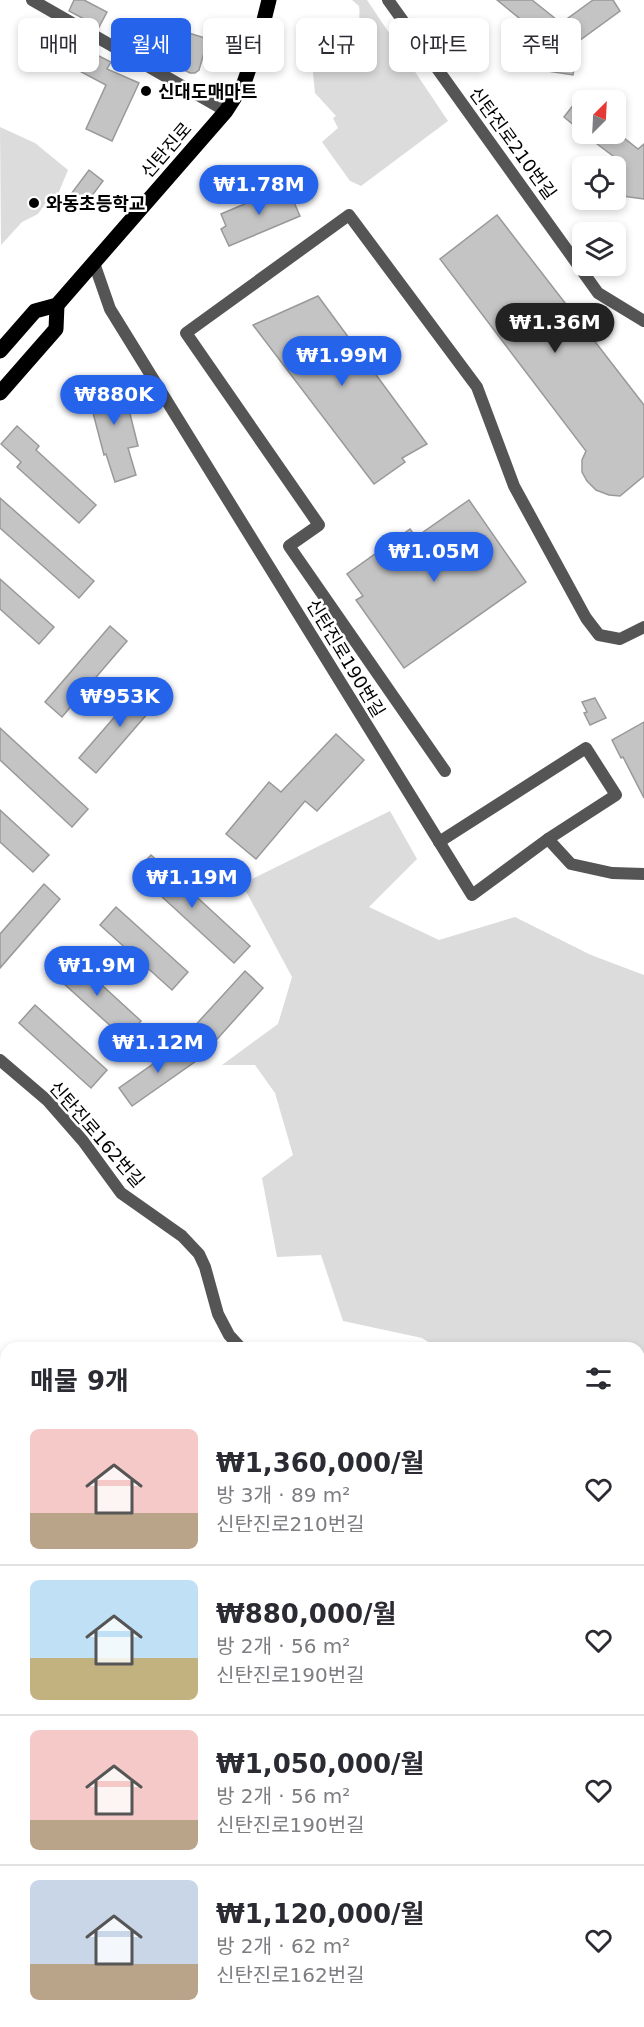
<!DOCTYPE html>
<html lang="ko">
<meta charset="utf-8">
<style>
body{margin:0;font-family:"DejaVu Sans","Noto Sans KR",sans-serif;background:#f7f7f7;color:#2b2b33;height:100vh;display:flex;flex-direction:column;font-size:22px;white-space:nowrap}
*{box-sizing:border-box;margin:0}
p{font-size:20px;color:#7c7c81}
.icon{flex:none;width:33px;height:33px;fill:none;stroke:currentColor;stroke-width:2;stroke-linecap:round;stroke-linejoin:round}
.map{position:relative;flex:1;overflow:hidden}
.drawer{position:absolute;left:0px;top:1342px;width:645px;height:686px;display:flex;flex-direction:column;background:#fff;border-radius:18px 18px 0 0;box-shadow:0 3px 9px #0003}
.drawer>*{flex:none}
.hud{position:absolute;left:18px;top:18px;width:609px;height:54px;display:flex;gap:12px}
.needle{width:39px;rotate:24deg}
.tools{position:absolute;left:572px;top:90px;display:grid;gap:12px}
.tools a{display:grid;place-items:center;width:54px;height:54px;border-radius:9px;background:#fff;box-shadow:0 3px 9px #0003;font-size:30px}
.price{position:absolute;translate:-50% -51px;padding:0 14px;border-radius:21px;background:#2563eb;color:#fff;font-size:20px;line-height:39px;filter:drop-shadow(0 2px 3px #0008)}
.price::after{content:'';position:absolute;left:50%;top:36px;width:18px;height:14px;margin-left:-9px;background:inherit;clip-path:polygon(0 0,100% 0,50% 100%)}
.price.on{background:#222;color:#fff}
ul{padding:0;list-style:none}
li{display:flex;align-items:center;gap:18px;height:150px;padding:0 30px}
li+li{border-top:2px solid #e1e1e2}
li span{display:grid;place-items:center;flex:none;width:168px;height:120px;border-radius:9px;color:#555}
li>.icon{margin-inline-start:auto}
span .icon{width:72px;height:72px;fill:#fffc;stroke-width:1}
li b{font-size:26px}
h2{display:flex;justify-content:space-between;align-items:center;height:72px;padding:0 30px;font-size:26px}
.pill{padding:0 21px;border-radius:9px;background:#fff;box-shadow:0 3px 9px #0003;font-size:21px;line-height:54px}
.pill.on{background:#2563eb;color:#fff}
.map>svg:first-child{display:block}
.green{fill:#dcdcdc}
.building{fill:#c4c4c4;stroke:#999;stroke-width:1.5}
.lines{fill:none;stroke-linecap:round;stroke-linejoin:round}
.street{stroke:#555;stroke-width:12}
.primary{stroke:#000;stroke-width:15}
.poi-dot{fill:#000;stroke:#fff;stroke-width:2}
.labels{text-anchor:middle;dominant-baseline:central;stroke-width:5;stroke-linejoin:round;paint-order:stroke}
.poi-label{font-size:18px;font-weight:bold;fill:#000;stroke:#fff;text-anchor:start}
.street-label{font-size:18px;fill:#000;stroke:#fff}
</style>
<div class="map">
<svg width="644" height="2027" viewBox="0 0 644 2027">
<rect width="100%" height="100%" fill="#fff"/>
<!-- green -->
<g class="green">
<path d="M352 0H367L448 121 361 186 350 181 322 142 338 128 333 118 336 116 315 93 313 73 324 37C328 38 334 41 339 41 357 39 361 20 359 6Z"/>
<polygon points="0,127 35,143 68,170 58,194 52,194 38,214 22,222 1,245"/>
<polygon points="390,811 417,859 369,907 439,940 515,917 591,955 644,975 644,1402 639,1403 639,1348 438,1348 422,1338 343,1321 321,1255 277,1257 262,1178 293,1155 275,1093 255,1065 222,1065 278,1024 292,977 242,884"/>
<polygon points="6,1786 6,2022 474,2022 472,2027 0,2027 0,1791"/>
</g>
<!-- building -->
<g class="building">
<polygon points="74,0 84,0 107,12 99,27 69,11"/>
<polygon points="497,0 532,0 561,23 593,0 613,0 620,11 579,41 573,75 527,68 535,31"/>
<polygon points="176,29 208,39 199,70 195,73 190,73 166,61"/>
<polygon points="81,47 111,62 107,69 139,83 112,141 86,129 106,85 70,66"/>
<polygon points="582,94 582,132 564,117"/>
<polygon points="584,134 619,134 638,149 644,144 644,199 615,195 615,166 610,166 613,156"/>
<polygon points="89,170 103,181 85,205 71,194"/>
<polygon points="287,186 300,216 229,246 221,229 226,226 221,214"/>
<polygon points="497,215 644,405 644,476 620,496 609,495 596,490 587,481 582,472 582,460 586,451 440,259"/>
<polygon points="318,296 427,444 402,458 405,462 374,484 253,325"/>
<polygon points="121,378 138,446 128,448 136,475 115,482 106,454 104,455 86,386"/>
<polygon points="17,426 39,446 36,450 96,505 79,523 17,467 21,462 1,444"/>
<polygon points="0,498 94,581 79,598 0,528"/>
<polygon points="469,500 526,582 404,668 356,600 363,596 347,574 410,529 416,537"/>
<polygon points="0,579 54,627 39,644 0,609"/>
<polygon points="110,626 127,641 62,717 45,702"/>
<polygon points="144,683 161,698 96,773 79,758"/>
<polygon points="595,698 606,718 590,725 584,713 587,712 582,702"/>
<polygon points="644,722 644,798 623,757 621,758 612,740"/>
<polygon points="0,728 88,809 72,827 0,760"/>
<polygon points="336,734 364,760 317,811 305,801 256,859 226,834 269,782 281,792"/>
<polygon points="0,810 49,855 33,872 0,842"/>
<polygon points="151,855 250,946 234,963 135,872"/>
<polygon points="44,884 60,899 0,968 0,934"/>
<polygon points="116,907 188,972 172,990 100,925"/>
<polygon points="69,955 141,1021 125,1039 52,973"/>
<polygon points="245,971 263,988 210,1047 191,1030"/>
<polygon points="35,1005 107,1070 91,1088 19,1023"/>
<polygon points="183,1043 196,1061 132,1106 119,1088"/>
</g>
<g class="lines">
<!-- street -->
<g class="street">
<polyline points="32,0 226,111"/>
<polyline points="388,0 598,293 644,321"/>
<polyline points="94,263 110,309 472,895 548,839 571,864 612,873 644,874"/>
<polyline points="445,771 289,546 319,525 186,333 349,215 477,387 514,486 586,618 599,635 620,639 644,627"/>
<polyline points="439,842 586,748 616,795 548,839"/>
<polyline points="0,1060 48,1101 83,1141 121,1193 182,1236 199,1254 205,1267 218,1314 229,1335 241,1348"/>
<polyline points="639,1555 644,1555"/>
</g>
<!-- primary -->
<g class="primary">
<polyline points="0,351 35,311 57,305 226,111 244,83 259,40 269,0"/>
<polyline points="0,393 56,329 57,305"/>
</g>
</g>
<!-- markers -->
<g class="poi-dot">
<circle cx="146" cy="91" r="6"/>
<circle cx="34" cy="203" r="6"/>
</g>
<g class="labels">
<!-- poi labels -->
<g class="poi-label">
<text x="158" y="91">신대도매마트</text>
<text x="46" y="203">와동초등학교</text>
</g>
<!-- street labels -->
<g class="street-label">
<text transform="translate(513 143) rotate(54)">신탄진로210번길</text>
<text transform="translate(166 150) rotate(-49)">신탄진로</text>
<text transform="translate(346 658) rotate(59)">신탄진로190번길</text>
<text transform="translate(97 1134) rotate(49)">신탄진로162번길</text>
</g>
</g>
</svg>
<div class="tools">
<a><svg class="needle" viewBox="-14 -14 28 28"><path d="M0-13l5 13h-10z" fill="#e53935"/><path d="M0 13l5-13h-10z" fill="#7c7c81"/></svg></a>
<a><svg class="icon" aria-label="locate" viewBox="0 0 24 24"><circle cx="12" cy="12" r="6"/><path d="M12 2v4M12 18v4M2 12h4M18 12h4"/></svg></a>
<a><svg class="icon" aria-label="layers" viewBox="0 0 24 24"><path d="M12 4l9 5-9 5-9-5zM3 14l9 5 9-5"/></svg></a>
</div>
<b class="price" style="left:259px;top:216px">₩1.78M</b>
<b class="price on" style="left:555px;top:354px">₩1.36M</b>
<b class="price" style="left:342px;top:387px">₩1.99M</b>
<b class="price" style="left:114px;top:426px">₩880K</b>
<b class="price" style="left:434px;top:583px">₩1.05M</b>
<b class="price" style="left:120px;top:728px">₩953K</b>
<b class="price" style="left:192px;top:909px">₩1.19M</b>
<b class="price" style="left:97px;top:997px">₩1.9M</b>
<b class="price" style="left:158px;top:1074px">₩1.12M</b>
<div class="hud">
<a class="pill">매매</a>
<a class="pill on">월세</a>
<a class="pill">필터</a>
<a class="pill">신규</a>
<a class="pill">아파트</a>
<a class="pill">주택</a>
</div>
<section class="drawer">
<h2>매물 9개<svg class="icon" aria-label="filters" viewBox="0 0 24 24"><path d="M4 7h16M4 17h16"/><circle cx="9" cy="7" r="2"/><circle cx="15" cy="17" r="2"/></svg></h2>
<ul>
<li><span style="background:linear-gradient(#f6c9c9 70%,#b9a48a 0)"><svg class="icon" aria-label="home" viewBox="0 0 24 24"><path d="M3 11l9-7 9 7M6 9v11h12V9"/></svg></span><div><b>₩1,360,000/월</b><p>방 3개 · 89 m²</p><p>신탄진로210번길</p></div><svg class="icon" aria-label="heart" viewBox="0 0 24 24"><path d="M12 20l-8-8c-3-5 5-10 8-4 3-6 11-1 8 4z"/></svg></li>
<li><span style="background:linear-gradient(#bfe0f5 65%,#c2b280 0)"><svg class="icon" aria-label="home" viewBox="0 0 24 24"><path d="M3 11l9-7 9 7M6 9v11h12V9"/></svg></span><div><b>₩880,000/월</b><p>방 2개 · 56 m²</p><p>신탄진로190번길</p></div><svg class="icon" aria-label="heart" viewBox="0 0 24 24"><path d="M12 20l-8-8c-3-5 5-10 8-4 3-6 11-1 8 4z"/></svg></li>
<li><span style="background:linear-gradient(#f6c9c9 75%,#b9a48a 0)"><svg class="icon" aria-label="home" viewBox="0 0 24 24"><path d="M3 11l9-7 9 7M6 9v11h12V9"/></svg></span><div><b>₩1,050,000/월</b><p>방 2개 · 56 m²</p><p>신탄진로190번길</p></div><svg class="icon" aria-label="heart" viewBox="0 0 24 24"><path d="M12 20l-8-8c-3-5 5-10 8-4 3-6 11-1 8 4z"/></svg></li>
<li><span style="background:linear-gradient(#c9d6e8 70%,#b9a48a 0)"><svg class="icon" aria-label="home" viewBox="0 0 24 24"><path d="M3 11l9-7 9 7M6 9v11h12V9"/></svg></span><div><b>₩1,120,000/월</b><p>방 2개 · 62 m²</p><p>신탄진로162번길</p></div><svg class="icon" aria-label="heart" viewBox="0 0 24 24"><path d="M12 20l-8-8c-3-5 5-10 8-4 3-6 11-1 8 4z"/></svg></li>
</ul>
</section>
</div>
